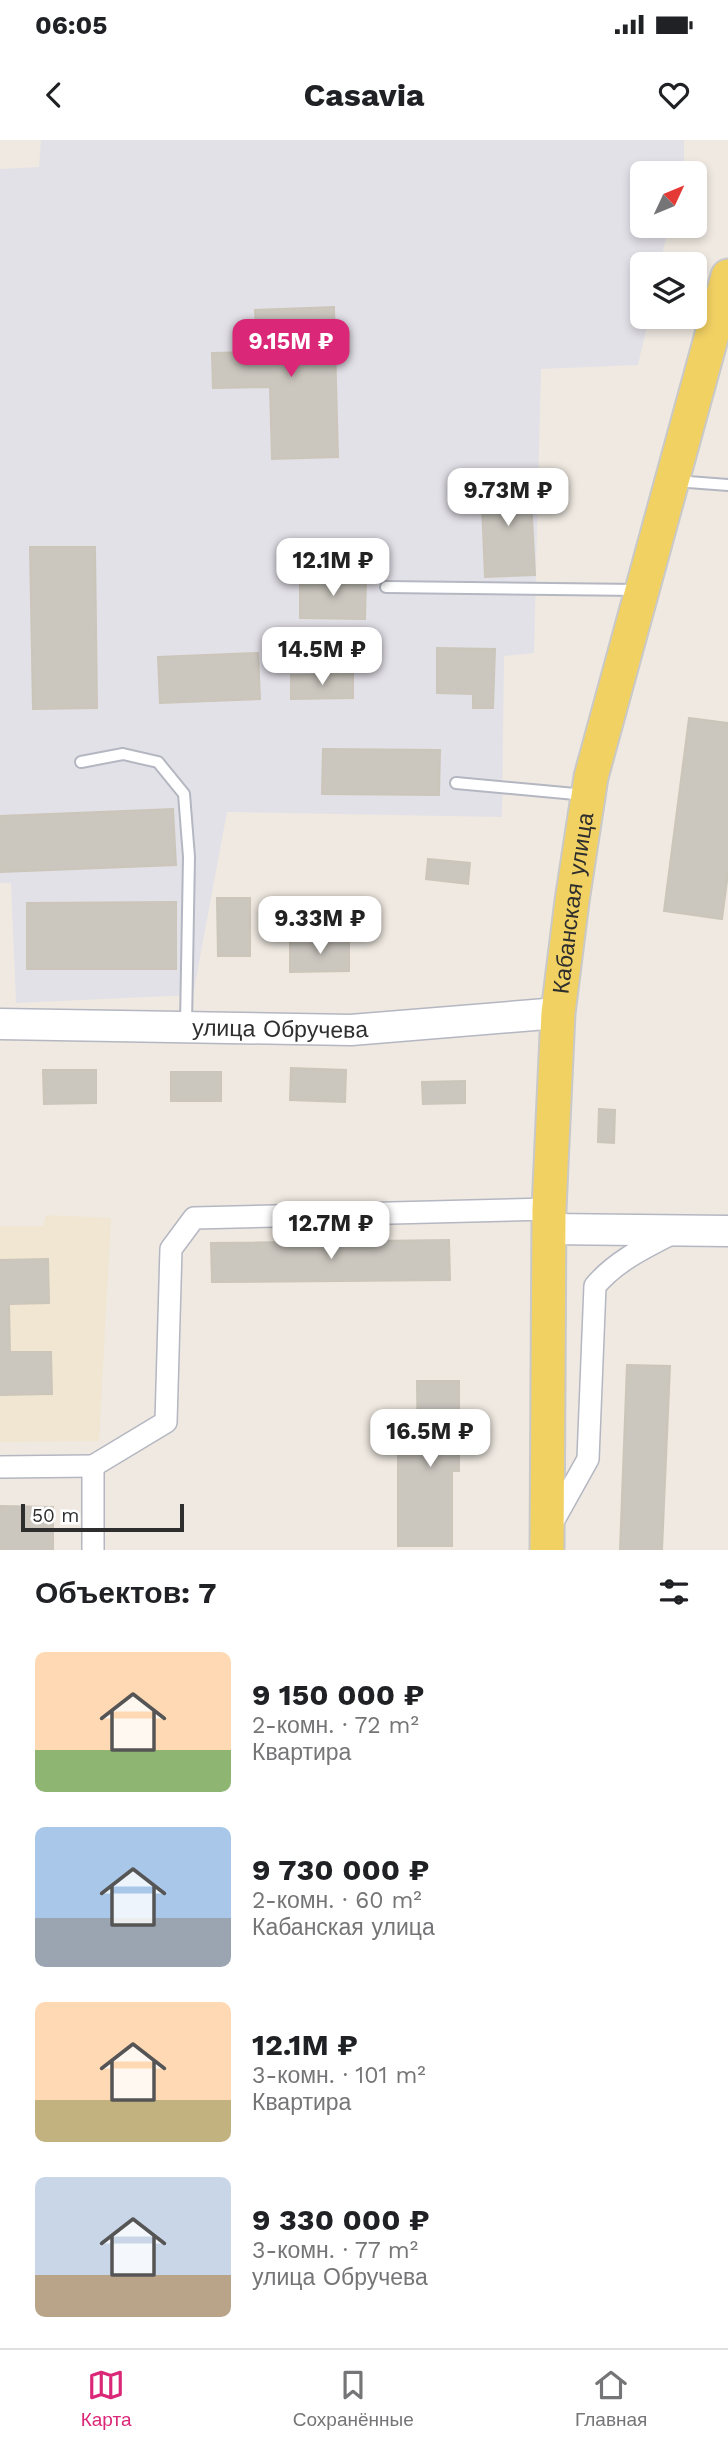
<!DOCTYPE html>
<html lang="ru">
<meta charset="utf-8">
<style>
body{margin:0;font-family:"Work Sans",sans-serif;background:#f2f2f2;color:#202124;height:100vh;display:flex;flex-direction:column;font-size:26px;white-space:nowrap}
*{box-sizing:border-box;margin:0}
p{font-size:23px;color:#757577}
.icon{flex:none;width:38px;height:38px;fill:none;stroke:currentColor;stroke-width:2;stroke-linecap:round;stroke-linejoin:round}
.map{position:relative;height:1410px;overflow:hidden}
.drawer{display:flex;flex-direction:column;background:#fff;flex:1}
.drawer>*{flex:none}
.needle{width:46px;rotate:46deg}
.tools{position:absolute;left:630px;top:21px;display:grid;gap:14px}
.tools a{display:grid;place-items:center;width:77px;height:77px;border-radius:10px;background:#fff;box-shadow:0 4px 10px #0003;font-size:35px}
.scale{position:absolute;left:21px;bottom:18px;width:163px;box-sizing:border-box;padding-left:7px;border:4px solid #2e2e2e;border-top:0;font-size:19px;line-height:24px;white-space:nowrap;color:#2e2e2e;-webkit-text-stroke:5px #fff;paint-order:stroke}
.price{position:absolute;translate:-50% -60px;padding:0 16px;border-radius:14px;background:#fff;color:#222;font-size:23px;line-height:46px;filter:drop-shadow(0 2px 4px #0008)}
.price::after{content:'';position:absolute;left:50%;top:42px;width:21px;height:16px;margin-left:-10px;background:inherit;clip-path:polygon(0 0,100% 0,50% 100%)}
.price.active{background:#db2777;color:#fff}
ul{padding:0;list-style:none}
li{display:flex;align-items:center;gap:21px;height:175px;padding:0 35px}
li span{display:grid;place-items:center;flex:none;width:196px;height:140px;border-radius:10px;color:#555}
li>.icon{margin-inline-start:auto}
span .icon{width:84px;height:84px;fill:#fffc;stroke-width:1}
li b{font-size:30px}
h2{display:flex;justify-content:space-between;align-items:center;height:84px;padding:0 35px;font-size:30px}
.status{display:flex;justify-content:space-between;align-items:center;height:49px;padding:0 35px;background:#fff;direction:ltr}
.status svg{height:19px;fill:currentColor}
header{display:flex;justify-content:space-between;align-items:center;height:91px;padding:0 35px;background:#fff;font-size:32px;font-weight:700}
.menu{display:flex;justify-content:space-around;align-items:center;height:98px;border-top:2px solid #e0e0e0;background:#fff;font-size:19px;color:#757577}
.menu a{display:grid;justify-items:center;gap:4px}
.menu .active{color:#db2777}
.map>svg:first-child{display:block}
.industrial{fill:#e3e1e8}
.education{fill:#f0e6d1}
.building{fill:#cbc7bf;stroke:#cbc5ba;stroke-width:2}
.lines{fill:none;stroke-linecap:round;stroke-linejoin:round}
.lane-casing{stroke:#b4b7c1;stroke-width:14}
.street-casing{stroke:#b4b7c1;stroke-width:24}
.secondary-casing{stroke:#b4b7c1;stroke-width:33}
.primary-casing{stroke:#c9c9c9;stroke-width:37}
.lane{stroke:#fff;stroke-width:10}
.street{stroke:#fff;stroke-width:21}
.secondary{stroke:#fff;stroke-width:30}
.primary{stroke:#f2d163;stroke-width:33}
.labels{text-anchor:middle;dominant-baseline:central;stroke-width:5;stroke-linejoin:round;paint-order:stroke}
.street-label{font-size:23px;fill:#2e2e2e;stroke:#fff}
</style>
<div class="status"><b>06:05</b><svg viewBox="0 0 49 12"><path d="M0 12V9h3v3zM5 12V6h3v6zM10 12V3h3v9zM15 12V0h3v12zM26 1h20v11H26zM47 4h2v5h-2z"/></svg></div>
<header><svg class="icon" aria-label="back" viewBox="0 0 24 24"><path d="M15 5l-7 7 7 7"/></svg>Casavia<svg class="icon" aria-label="heart" viewBox="0 0 24 24"><path d="M12 20l-8-8c-3-5 5-10 8-4 3-6 11-1 8 4z"/></svg></header>
<div class="map">
<svg width="728" height="1410" viewBox="0 0 728 1410">
<rect width="100%" height="100%" fill="#efe9e1"/>
<!-- industrial -->
<polygon class="industrial" points="41,0 684,0 684,20 681,33 642,33 642,86 669,86 660,124 642,124 642,177 649,177 638,225 541,229 534,513 504,516 502,677 227,672 193,855 16,863 11,743 0,743 0,29 39,27"/>
<!-- education -->
<polygon class="education" points="46,1075 111,1078 99,1301 0,1302 0,1086 43,1086"/>
<!-- building -->
<g class="building">
<polygon points="334,167 338,317 272,319 270,247 213,248 212,213 257,212 255,170"/>
<polygon points="530,339 535,435 485,437 481,341"/>
<polygon points="30,407 95,407 97,568 33,569"/>
<polygon points="300,438 366,439 365,479 300,478"/>
<polygon points="437,508 495,509 493,568 473,568 473,554 437,553"/>
<polygon points="258,513 260,559 160,563 158,517"/>
<polygon points="353,534 353,558 291,559 291,535"/>
<polygon points="689,578 728,583 728,733 722,779 664,771"/>
<polygon points="323,609 440,610 439,655 322,654"/>
<polygon points="173,669 176,725 0,732 0,676"/>
<polygon points="428,719 470,723 468,744 426,739"/>
<polygon points="217,758 250,758 250,816 218,816"/>
<polygon points="176,762 176,829 27,829 27,763"/>
<polygon points="349,800 349,831 290,832 290,801"/>
<polygon points="291,928 346,930 345,962 290,960"/>
<polygon points="43,930 96,930 96,963 44,964"/>
<rect x="171" y="932" width="50" height="29"/>
<polygon points="465,941 465,963 423,964 422,942"/>
<polygon points="599,969 615,970 614,1003 598,1002"/>
<polygon points="449,1100 450,1140 212,1142 211,1103"/>
<polygon points="48,1119 49,1163 9,1164 10,1212 51,1212 52,1254 0,1255 0,1120"/>
<polygon points="627,1225 670,1226 662,1410 620,1410"/>
<polygon points="417,1241 459,1241 459,1331 452,1331 452,1406 398,1406 398,1315 418,1315"/>
<polygon points="0,1366 53,1367 53,1410 0,1410"/>
</g>
<g class="lines">
<!-- lane casing -->
<g class="lane-casing">
<g id="lane">
<polyline points="675,341 728,345"/>
<polyline points="386,447 639,450"/>
<polyline points="81,622 123,614 158,622 184,654 189,717 186,884"/>
<polyline points="456,643 586,655"/>
</g>
</g>
<!-- street casing -->
<g class="street-casing">
<g id="street">
<polyline points="0,1327 93,1326"/>
<path d="M550 1387 588 1319 595 1146C616 1121 644 1108 673 1093"/>
<polyline points="93,1409 93,1326 166,1282 171,1109 194,1078 549,1069"/>
</g>
</g>
<!-- secondary casing -->
<g class="secondary-casing">
<g id="secondary">
<path id="s1" d="M0 884 351 890 558 873"/>
<polyline points="549,1089 728,1091"/>
</g>
</g>
<!-- primary casing -->
<g class="primary-casing">
<g id="primary">
<path id="s2" d="M547 1410 549 1069 558 873 572 761 591 637 728 136"/>
</g>
</g>
<!-- lane -->
<use href="#lane" class="lane"/>
<!-- street -->
<use href="#street" class="street"/>
<!-- secondary -->
<use href="#secondary" class="secondary"/>
<!-- primary -->
<use href="#primary" class="primary"/>
</g>
<g class="labels">
<!-- street labels -->
<g class="street-label">
<text stroke="none"><textPath href="#s2" startOffset="648">Кабанская улица</textPath></text>
<text stroke="none"><textPath href="#s1" startOffset="280">улица Обручева</textPath></text>
</g>
</g>
</svg>
<div class="tools">
<a><svg class="needle" viewBox="-14 -14 28 28"><path d="M0-13l5 13h-10z" fill="#e53935"/><path d="M0 13l5-13h-10z" fill="#757577"/></svg></a>
<a><svg class="icon" aria-label="layers" viewBox="0 0 24 24"><path d="M12 4l9 5-9 5-9-5zM3 14l9 5 9-5"/></svg></a>
</div>
<div class="scale">50 m</div>
<b class="price active" style="left:291px;top:239px">9.15M ₽</b>
<b class="price" style="left:508px;top:388px">9.73M ₽</b>
<b class="price" style="left:333px;top:458px">12.1M ₽</b>
<b class="price" style="left:322px;top:547px">14.5M ₽</b>
<b class="price" style="left:320px;top:816px">9.33M ₽</b>
<b class="price" style="left:331px;top:1121px">12.7M ₽</b>
<b class="price" style="left:430px;top:1329px">16.5M ₽</b>
</div>
<section class="drawer">
<h2>Объектов: 7<svg class="icon" aria-label="filters" viewBox="0 0 24 24"><path d="M4 7h16M4 17h16"/><circle cx="9" cy="7" r="2"/><circle cx="15" cy="17" r="2"/></svg></h2>
<ul>
<li><span style="background:linear-gradient(#ffd9b3 70%,#8fb573 0)"><svg class="icon" aria-label="home" viewBox="0 0 24 24"><path d="M3 11l9-7 9 7M6 9v11h12V9"/></svg></span><div><b>9 150 000 ₽</b><p>2-комн. · 72 m²</p><p>Квартира</p></div></li>
<li><span style="background:linear-gradient(#a9c7e8 65%,#9aa5b1 0)"><svg class="icon" aria-label="home" viewBox="0 0 24 24"><path d="M3 11l9-7 9 7M6 9v11h12V9"/></svg></span><div><b>9 730 000 ₽</b><p>2-комн. · 60 m²</p><p>Кабанская улица</p></div></li>
<li><span style="background:linear-gradient(#ffd9b3 70%,#c2b280 0)"><svg class="icon" aria-label="home" viewBox="0 0 24 24"><path d="M3 11l9-7 9 7M6 9v11h12V9"/></svg></span><div><b>12.1M ₽</b><p>3-комн. · 101 m²</p><p>Квартира</p></div></li>
<li><span style="background:linear-gradient(#c9d6e8 70%,#b9a48a 0)"><svg class="icon" aria-label="home" viewBox="0 0 24 24"><path d="M3 11l9-7 9 7M6 9v11h12V9"/></svg></span><div><b>9 330 000 ₽</b><p>3-комн. · 77 m²</p><p>улица Обручева</p></div></li>
</ul>
</section>
<nav class="menu">
<a class="active"><svg class="icon" aria-label="map" viewBox="0 0 24 24"><path d="M3 6l6-2 6 2 6-2v14l-6 2-6-2-6 2zM9 4v14M15 6v14"/></svg>Карта</a>
<a><svg class="icon" aria-label="saved" viewBox="0 0 24 24"><path d="M7 4h10v16l-5-4-5 4z"/></svg>Сохранённые</a>
<a><svg class="icon" aria-label="home" viewBox="0 0 24 24"><path d="M3 11l9-7 9 7M6 9v11h12V9"/></svg>Главная</a>
</nav>
